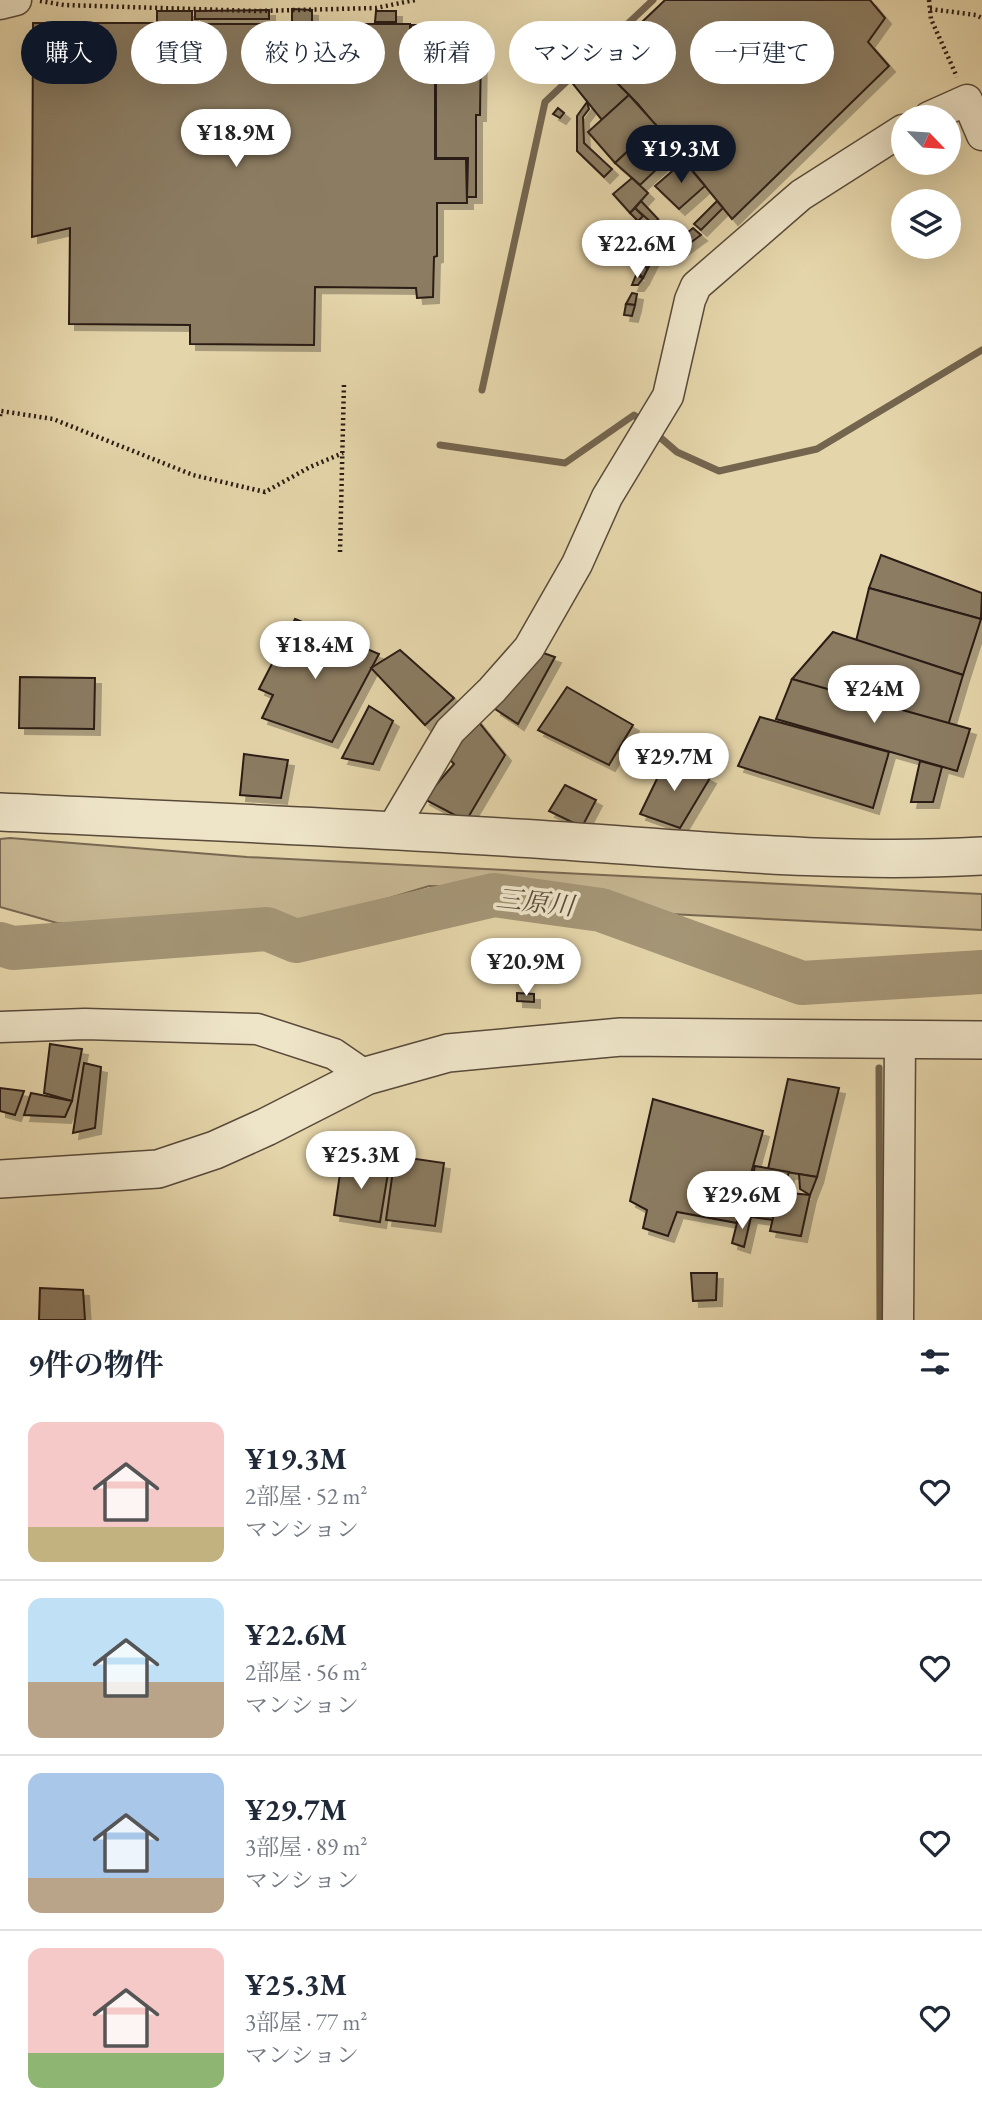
<!DOCTYPE html>
<html lang="ja">
<meta charset="utf-8">
<style>
body{margin:0;font-family:"EB Garamond","Noto Serif JP",serif;background:#f2f2f3;color:#1f2937;height:100vh;display:flex;flex-direction:column;font-size:26px;white-space:nowrap}
*{box-sizing:border-box;margin:0}
p{font-size:23px;color:#747a83}
.icon{flex:none;width:38px;height:38px;fill:none;stroke:currentColor;stroke-width:2;stroke-linecap:round;stroke-linejoin:round}
.map{position:relative;height:1320px;overflow:hidden}
.details{display:flex;flex-direction:column;background:#fff;flex:1}
.details>*{flex:none}
.guide{position:absolute;left:21px;top:21px;width:942px;height:63px;display:flex;gap:14px}
.needle{width:46px;rotate:115deg}
.controls{position:absolute;left:891px;top:105px;display:grid;gap:14px}
.controls a{display:grid;place-items:center;width:70px;height:70px;border-radius:50%;background:#fff;box-shadow:0 7px 28px #0002;font-size:35px}
.price{position:absolute;translate:-50% -60px;padding:0 16px;border-radius:24px;background:#fff;color:#222;font-size:23px;line-height:46px;filter:drop-shadow(0 2px 4px #0008)}
.price::after{content:'';position:absolute;left:50%;top:42px;width:21px;height:16px;margin-left:-10px;background:inherit;clip-path:polygon(0 0,100% 0,50% 100%)}
.price.selected{background:#111827;color:#fff}
ul{padding:0;list-style:none}
li{display:flex;align-items:center;gap:21px;height:175px;padding:0 28px}
li+li{border-top:2px solid #e0e1e3}
li span{display:grid;place-items:center;flex:none;width:196px;height:140px;border-radius:14px;color:#555}
li>.icon{margin-inline-start:auto}
span .icon{width:84px;height:84px;fill:#fffc;stroke-width:1}
li b{font-size:30px}
h2{display:flex;justify-content:space-between;align-items:center;height:84px;padding:0 28px;font-size:30px}
.tag{padding:0 24px;border-radius:32px;background:#fff;box-shadow:0 7px 28px #0002;font-size:24px;line-height:63px}
.tag.selected{background:#111827;color:#fff}
.map>svg:first-child{display:block}
.green{fill:#c5b590;stroke:#786852;stroke-width:2}
.lines{fill:none;stroke-linecap:round;stroke-linejoin:round}
.stream{stroke:#74654f;stroke-width:7}
.river{stroke:#a59677;stroke-width:44}
.building{fill:#8b7c62;stroke:#2a1b14;stroke-width:2;filter:url(#shadow)}
.minor-casing{stroke:#594a3a;stroke-width:33}
.tertiary-casing{stroke:#594a3a;stroke-width:40}
.path{stroke:#2a1b14;stroke-width:4.5;stroke-dasharray:2 3.5;stroke-linecap:butt}
.minor{stroke:#eee4c8;stroke-width:30}
.tertiary{stroke:#eee4c8;stroke-width:37}
.labels{text-anchor:middle;dominant-baseline:central;stroke-width:7;stroke-linejoin:round;paint-order:stroke}
.water-label{font-size:26px;font-style:italic;fill:#5b4c3c;stroke:#eee4c8}
</style>
<div class="map">
<svg width="982" height="1320" viewBox="0 0 982 1320">
<defs>
<filter id="shadow"><feDropShadow dx="6" dy="6" stdDeviation="0" flood-color="#0004"/></filter>
</defs>
<rect width="100%" height="100%" fill="#e5d5aa"/>
<filter id="stains"><feTurbulence type="fractalNoise" baseFrequency=".00286" numOctaves="4"/><feColorMatrix values="0 0 0 0 .2 0 0 0 0 .09 0 0 0 0 .02 0 0 0 .5 -.17"/></filter>
<radialGradient id="worn" r=".72"><stop offset=".6" stop-color="#630" stop-opacity="0"/><stop offset="1" stop-color="#630" stop-opacity=".3"/></radialGradient>
<!-- green -->
<polygon class="green" points="10,838 247,857 982,894 982,930 649,913 609,902 503,887 429,886 297,926 275,921 244,924 201,934 150,932 57,923 0,907 0,839"/>
<g class="lines">
<!-- stream -->
<g class="stream">
<polyline points="482,390 545,102 653,0"/>
<polyline points="655,433 677,452 719,471 817,449 982,350"/>
<polyline points="440,445 565,463 634,415 644,423"/>
<polyline points="879,1068 880,1320"/>
</g>
<!-- river -->
<polyline class="river" points="0,944 13,948 267,929 296,941 494,895 601,910 802,983 982,972"/>
</g>
<!-- building -->
<g class="building">
<polygon points="665,0 870,0 885,18 868,42 889,66 732,219 638,104 598,64"/>
<polygon points="292,9 312,10 312,24 410,24 410,46 435,46 435,159 466,159 467,203 437,203 437,256 434,257 433,297 417,298 416,288 315,287 314,345 190,344 190,325 69,324 70,228 32,237 33,23 157,23 157,11 192,11 192,24 292,24"/>
<polygon points="269,10 269,19 195,19 195,11"/>
<polygon points="376,11 396,11 396,22 375,22"/>
<polygon points="411,25 450,25 451,47 481,47 480,115 476,115 476,197 467,197 468,158 436,158 436,45 411,45"/>
<polygon points="598,64 629,95 602,120 573,84"/>
<polygon points="629,95 656,125 615,163 588,132"/>
<polygon points="587,102 589,109 583,117 584,143 612,169 604,177 577,151 577,116"/>
<polygon points="558,108 564,113 560,118 553,114"/>
<polygon points="656,125 676,151 640,185 615,163"/>
<polygon points="684,161 705,186 679,209 655,186"/>
<polygon points="632,178 648,193 630,213 613,194"/>
<polygon points="641,201 658,219 654,225 635,208"/>
<polygon points="717,201 723,208 701,230 694,224"/>
<polygon points="635,208 643,216 638,221 630,213"/>
<polygon points="661,225 682,249 673,257 651,232"/>
<polygon points="693,228 701,235 682,249 675,243"/>
<polygon points="649,249 655,252 652,260 645,256"/>
<polygon points="645,256 652,260 648,268 640,265"/>
<polygon points="640,265 648,268 643,278 637,271"/>
<polygon points="636,275 643,278 638,285 632,285"/>
<polygon points="632,293 637,294 635,305 626,304"/>
<polygon points="626,304 635,305 632,316 624,315"/>
<polygon points="881,555 982,593 981,619 869,588"/>
<polygon points="869,588 981,619 963,675 856,641"/>
<polygon points="295,619 379,654 332,742 262,718 273,695 259,689"/>
<polygon points="833,632 963,675 947,729 792,679"/>
<polygon points="529,648 555,657 518,724 495,709"/>
<polygon points="400,650 454,698 425,725 371,668"/>
<polygon points="20,677 95,678 94,729 19,728"/>
<polygon points="792,679 970,729 957,771 776,719"/>
<polygon points="567,687 633,725 609,765 538,730"/>
<polygon points="369,706 393,721 373,764 342,758"/>
<polygon points="470,711 505,755 466,821 424,799 454,764 440,749"/>
<polygon points="760,717 889,752 873,808 738,766"/>
<polygon points="244,754 288,760 281,798 240,795"/>
<polygon points="668,756 710,778 680,828 640,814"/>
<polygon points="920,761 942,767 933,802 911,802"/>
<polygon points="565,785 596,800 582,827 549,811"/>
<polygon points="517,993 534,994 534,1002 517,1001"/>
<polygon points="50,1044 82,1049 72,1101 44,1093"/>
<polygon points="84,1063 101,1067 95,1128 73,1133"/>
<polygon points="788,1079 839,1088 817,1177 768,1169"/>
<polygon points="0,1088 24,1091 15,1115 0,1111"/>
<polygon points="31,1093 72,1101 65,1117 24,1115"/>
<polygon points="653,1099 763,1131 737,1223 677,1212 668,1236 643,1228 647,1210 630,1201"/>
<polygon points="395,1156 444,1163 435,1226 386,1220"/>
<polygon points="342,1160 389,1167 380,1222 334,1215"/>
<polygon points="755,1166 789,1172 773,1220 744,1216"/>
<polygon points="799,1174 817,1177 810,1195 800,1189"/>
<polygon points="779,1192 810,1195 801,1236 770,1231"/>
<polygon points="739,1215 751,1217 744,1247 732,1243"/>
<polygon points="691,1273 717,1273 716,1300 693,1301"/>
<polygon points="40,1288 83,1290 85,1320 39,1320"/>
</g>
<g class="lines">
<!-- minor casing -->
<g class="minor-casing">
<g id="minor">
<polyline points="0,4 16,0"/>
<polyline points="929,117 967,100 982,135"/>
<polyline points="391,831 450,731 492,690 529,648 577,564 607,497 668,396 690,300 696,286 801,195 903,130"/>
<polyline points="0,1027 85,1024 257,1029 334,1054 366,1076"/>
<polyline points="898,1320 900,1039"/>
</g>
</g>
<!-- tertiary casing -->
<g class="tertiary-casing">
<g id="tertiary">
<path d="M0 812C173 820 345 827 517 838 672 847 827 865 982 856"/>
<polyline points="0,1179 158,1169 215,1150 266,1127 366,1076 448,1053 621,1037 982,1040"/>
</g>
</g>
<!-- path -->
<g class="path">
<polyline points="929,0 931,19 957,77"/>
<polyline points="40,1 64,5 257,11 376,8 415,0"/>
<polyline points="930,9 976,15 982,18"/>
<polyline points="0,416 1,411 53,419 193,475 265,492 310,467 343,453"/>
<polyline points="340,552 344,383"/>
</g>
<!-- minor -->
<use href="#minor" class="minor"/>
<!-- tertiary -->
<use href="#tertiary" class="tertiary"/>
</g>
<g class="labels">
<!-- water labels -->
<g class="water-label">
<text transform="translate(535 902) rotate(6)">三原川</text>
</g>
</g>
<rect width="100%" height="100%" filter="url(#stains)"/>
<rect width="100%" height="100%" fill="url(#worn)"/>
</svg>
<div class="controls">
<a><svg class="needle" viewBox="-14 -14 28 28"><path d="M0-13l5 13h-10z" fill="#e53935"/><path d="M0 13l5-13h-10z" fill="#747a83"/></svg></a>
<a><svg class="icon" aria-label="layers" viewBox="0 0 24 24"><path d="M12 4l9 5-9 5-9-5zM3 14l9 5 9-5"/></svg></a>
</div>
<b class="price" style="left:236px;top:169px">¥18.9M</b>
<b class="price selected" style="left:681px;top:185px">¥19.3M</b>
<b class="price" style="left:637px;top:280px">¥22.6M</b>
<b class="price" style="left:315px;top:681px">¥18.4M</b>
<b class="price" style="left:874px;top:725px">¥24M</b>
<b class="price" style="left:674px;top:793px">¥29.7M</b>
<b class="price" style="left:526px;top:998px">¥20.9M</b>
<b class="price" style="left:361px;top:1191px">¥25.3M</b>
<b class="price" style="left:742px;top:1231px">¥29.6M</b>
<div class="guide">
<a class="tag selected">購入</a>
<a class="tag">賃貸</a>
<a class="tag">絞り込み</a>
<a class="tag">新着</a>
<a class="tag">マンション</a>
<a class="tag">一戸建て</a>
</div>
</div>
<section class="details">
<h2>9件の物件<svg class="icon" aria-label="filters" viewBox="0 0 24 24"><path d="M4 7h16M4 17h16"/><circle cx="9" cy="7" r="2"/><circle cx="15" cy="17" r="2"/></svg></h2>
<ul>
<li><span style="background:linear-gradient(#f6c9c9 75%,#c2b280 0)"><svg class="icon" aria-label="home" viewBox="0 0 24 24"><path d="M3 11l9-7 9 7M6 9v11h12V9"/></svg></span><div><b>¥19.3M</b><p>2部屋 · 52 m²</p><p>マンション</p></div><svg class="icon" aria-label="heart" viewBox="0 0 24 24"><path d="M12 20l-8-8c-3-5 5-10 8-4 3-6 11-1 8 4z"/></svg></li>
<li><span style="background:linear-gradient(#bfe0f5 60%,#b9a48a 0)"><svg class="icon" aria-label="home" viewBox="0 0 24 24"><path d="M3 11l9-7 9 7M6 9v11h12V9"/></svg></span><div><b>¥22.6M</b><p>2部屋 · 56 m²</p><p>マンション</p></div><svg class="icon" aria-label="heart" viewBox="0 0 24 24"><path d="M12 20l-8-8c-3-5 5-10 8-4 3-6 11-1 8 4z"/></svg></li>
<li><span style="background:linear-gradient(#a9c7e8 75%,#b9a48a 0)"><svg class="icon" aria-label="home" viewBox="0 0 24 24"><path d="M3 11l9-7 9 7M6 9v11h12V9"/></svg></span><div><b>¥29.7M</b><p>3部屋 · 89 m²</p><p>マンション</p></div><svg class="icon" aria-label="heart" viewBox="0 0 24 24"><path d="M12 20l-8-8c-3-5 5-10 8-4 3-6 11-1 8 4z"/></svg></li>
<li><span style="background:linear-gradient(#f6c9c9 75%,#8fb573 0)"><svg class="icon" aria-label="home" viewBox="0 0 24 24"><path d="M3 11l9-7 9 7M6 9v11h12V9"/></svg></span><div><b>¥25.3M</b><p>3部屋 · 77 m²</p><p>マンション</p></div><svg class="icon" aria-label="heart" viewBox="0 0 24 24"><path d="M12 20l-8-8c-3-5 5-10 8-4 3-6 11-1 8 4z"/></svg></li>
</ul>
</section>
